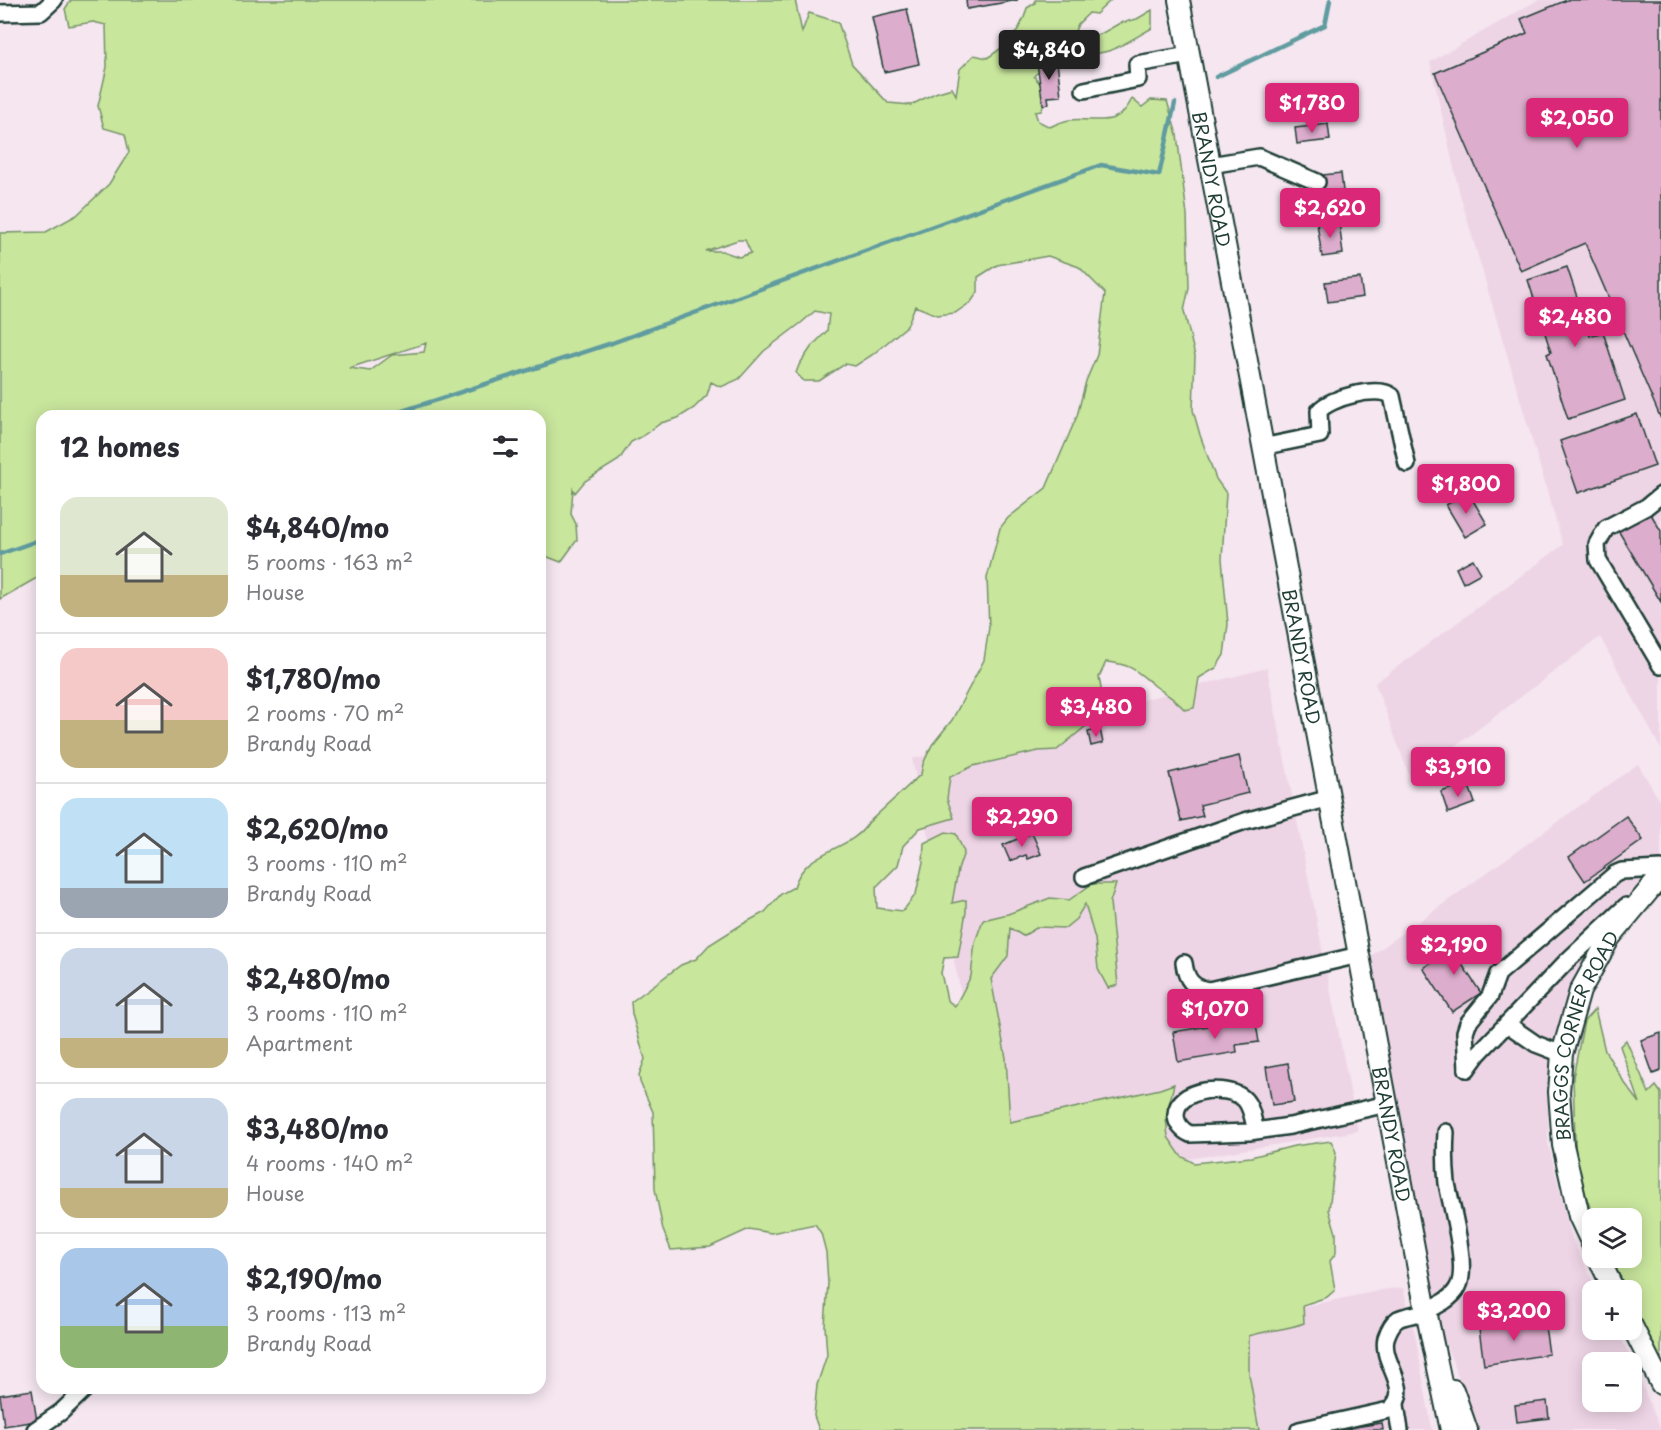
<!DOCTYPE html>
<meta charset="utf-8">
<style>
body{margin:0;font-family:"Playpen Sans",sans-serif;background:#f2f2f3;color:#2b2b33;height:100vh;display:flex;flex-direction:column;font-size:22px;white-space:nowrap}
*{box-sizing:border-box;margin:0}
p{font-size:20px;color:#7c7c81}
.icon{flex:none;width:33px;height:33px;fill:none;stroke:currentColor;stroke-width:2;stroke-linecap:round;stroke-linejoin:round}
.map{position:relative;flex:1;overflow:hidden}
.drawer{position:absolute;left:36px;top:410px;width:510px;height:984px;display:flex;flex-direction:column;background:#fff;border-radius:18px;box-shadow:0 3px 15px #0003}
.drawer>*{flex:none}
.controls{position:absolute;left:1582px;top:1208px;display:grid;gap:12px}
.controls a{display:grid;place-items:center;width:60px;height:60px;border-radius:12px;background:#fff;box-shadow:0 3px 15px #0003;font-size:30px}
.price{position:absolute;translate:-50% -51px;padding:0 14px;border-radius:6px;background:#db2777;color:#fff;font-size:20px;line-height:39px;filter:drop-shadow(0 2px 3px #0008)}
.price::after{content:'';position:absolute;left:50%;top:36px;width:18px;height:14px;margin-left:-9px;background:inherit;clip-path:polygon(0 0,100% 0,50% 100%)}
.price.selected{background:#222;color:#fff}
ul{padding:0;list-style:none}
li{display:flex;align-items:center;gap:18px;height:150px;padding:0 24px}
li+li{border-top:2px solid #e1e1e2}
li span{display:grid;place-items:center;flex:none;width:168px;height:120px;border-radius:18px;color:#555}
li>.icon{margin-inline-start:auto}
span .icon{width:72px;height:72px;fill:#fffc;stroke-width:1}
li b{font-size:26px}
h2{display:flex;justify-content:space-between;align-items:center;height:72px;padding:0 24px;font-size:26px}
.map>svg:first-child{display:block}
.built{fill:#eed5e6}
.green{fill:#c9e69d;stroke:#749268;stroke-width:1.5;fill-rule:evenodd}
.lines{fill:none;stroke-linecap:round;stroke-linejoin:round}
.stream{stroke:#609c9f;stroke-width:4.5}
.building{fill:#ddadcd;stroke:#1f3d34;stroke-width:1.5}
.minor-casing{stroke:#1f3d34;stroke-width:20}
.major-casing{stroke:#1f3d34;stroke-width:24}
.minor{stroke:#fff;stroke-width:15}
.major{stroke:#fff;stroke-width:20}
.labels{text-anchor:middle;dominant-baseline:central;stroke-width:5;stroke-linejoin:round;paint-order:stroke}
.street-label{font-size:18px;fill:#1f3d34;stroke:#fff}
</style>
<div class="map">
<svg width="1661" height="1430" viewBox="0 0 1661 1430">
<rect width="100%" height="100%" fill="#f5e6f0"/>
<filter id="ink" filterUnits="userSpaceOnUse"><feTurbulence type="fractalNoise" baseFrequency=".0167" numOctaves="2"/><feDisplacementMap in="SourceGraphic" scale="12" xChannelSelector="R" yChannelSelector="G"/><feConvolveMatrix kernelMatrix="1 2 1 2 8 2 1 2 1" color-interpolation-filters="sRGB"/></filter>
<g filter="url(#ink)">
<!-- built -->
<g class="built">
<polygon points="1538,0 1661,0 1661,749 1600,637 1411,780 1375,683 1563,545 1460,195 1430,62"/>
<polygon points="1267,668 1358,1131 1002,1190 912,759"/>
<polygon points="1638,764 1661,803 1661,861 1606,918 1560,1020 1548,1077 1548,1143 1572,1239 1597,1290 1593,1290 1593,1329 1617,1329 1632,1362 1593,1362 1593,1401 1632,1401 1632,1362 1661,1430 1479,1430 1438,1324 1368,958"/>
<polygon points="1403,1288 1415,1334 1432,1430 1259,1430 1249,1374 1249,1336 1265,1331 1293,1327 1302,1307 1387,1289"/>
</g>
<!-- green -->
<g class="green">
<path d="M71 0H795L802 32 809 13 838 22 852 64 888 103 911 105 935 93 952 88 956 95 960 69 974 55 987 58C1005 47 1022 30 1027 8L1035 3V0H1111L1096 14 1089 13 1078 24 1073 36 1083 34 1099 35 1120 23 1137 19 1152 10V28C1140 35 1127 43 1114 49 1092 58 1061 52 1047 76L1037 73 1034 76C1045 90 1050 94 1041 111L1035 112 1038 121 1050 127C1056 124 1063 121 1069 120 1096 117 1117 130 1132 99L1142 107 1151 100 1167 101 1177 135 1187 215 1189 288 1184 311 1195 356 1193 410 1200 435 1216 479 1226 493 1222 559 1228 624 1224 655 1216 668 1199 678 1194 708 1185 710C1175 699 1167 695 1155 686 1136 671 1132 664 1106 662L1099 677 1103 700 1098 716 1057 750 1038 751 973 766 950 777 947 799 954 818 920 828 903 846 898 865 876 887 877 908 903 911 916 894 923 862 924 843 946 832 956 834 964 852 958 870 952 903 966 900V912L958 957 944 958 941 973 947 1000 955 1006 971 976 975 942 983 920 1008 914 1050 898 1069 900 1092 884H1116L1110 902 1118 985 1108 988 1098 969 1095 939 1085 904 1076 919 1065 928 1038 927 1023 936 1010 928 1008 956 991 979 1006 1058 1010 1122 1160 1089 1174 1084 1166 1118 1168 1137 1181 1156 1194 1163 1251 1157 1294 1146 1331 1141 1336 1152 1329 1210 1336 1233V1253L1330 1261 1335 1290 1327 1297 1303 1305 1304 1323C1286 1330 1267 1330 1249 1336V1374L1259 1430H819L814 1416 817 1385 827 1355 825 1326 828 1283 826 1252 821 1233 815 1224 771 1233 749 1229 710 1247 671 1250 663 1230 655 1189 653 1112 640 1082 639 1075 645 1059 632 1014 631 1002 681 965 696 959 709 945 741 925 765 912 781 894 794 887C805 848 851 852 868 823L921 774 923 764 932 745 952 720 984 660 989 627 987 578 1000 528 1008 518 1046 488 1077 416 1086 381 1097 355 1105 293 1079 267 1048 256 997 265 978 277V292L971 302 955 313 937 315 915 306 907 326 872 355 855 366 845 364 819 381H804L796 373 799 365 812 346 827 331 829 314 815 311 801 323 764 351 739 379 721 387 711 382 707 395 694 408 678 418 661 423 641 437 631 442 619 460 585 481 575 493 573 489 571 514 576 524 577 540 561 562 540 554V416H42V575L0 599V233L46 232 77 215 109 184 129 152 125 134 104 128 98 106 107 67 106 25 93 22 69 26 65 9ZM738 240H745L751 253 739 257 722 251H705ZM426 343 424 352 392 355 370 371 349 368Z"/>
<polygon points="1595,1009 1605,1051 1624,1082 1640,1103 1620,1046 1626,1040 1649,1093 1656,1086 1661,1093 1661,1366 1632,1317 1632,1290 1623,1290 1621,1279 1611,1258 1632,1257 1632,1218 1594,1218 1576,1169 1573,1077 1584,1021"/>
</g>
<g class="lines">
<!-- stream -->
<g class="stream">
<polyline points="1216,77 1325,25 1330,0"/>
<polyline points="387,416 612,343 1101,165 1159,175 1175,103"/>
<polyline points="0,554 42,539"/>
</g>
</g>
<!-- building -->
<g class="building">
<polygon points="966,0 1018,0 967,9"/>
<polygon points="1567,0 1661,0 1661,419 1585,243 1521,271 1435,73 1527,33 1521,19"/>
<polygon points="907,9 919,64 884,72 872,17"/>
<polygon points="1057,61 1061,96 1048,97 1049,104 1043,105 1037,63"/>
<polygon points="1328,124 1330,140 1297,144 1295,128"/>
<polygon points="1341,173 1343,191 1306,196 1304,177"/>
<polygon points="1339,221 1343,254 1322,257 1317,223"/>
<polygon points="1567,267 1590,336 1603,332 1625,400 1568,419 1547,354 1551,352 1528,280"/>
<polygon points="1360,278 1363,297 1328,302 1325,282"/>
<polygon points="1637,414 1655,466 1578,493 1560,441"/>
<polygon points="1468,492 1487,524 1465,537 1446,505"/>
<polygon points="1645,504 1661,531 1661,602 1613,522"/>
<polygon points="1473,559 1481,573 1463,583 1456,568"/>
<polygon points="1100,729 1103,743 1091,746 1088,732"/>
<polygon points="1239,756 1248,793 1200,805 1203,816 1181,821 1169,773"/>
<polygon points="1468,783 1475,803 1448,813 1441,792"/>
<polygon points="1626,816 1643,840 1585,881 1569,857"/>
<polygon points="1032,833 1041,854 1028,859 1026,855 1010,861 1003,845"/>
<polygon points="1469,936 1477,948 1459,960 1481,993 1452,1012 1423,968"/>
<polygon points="1255,1018 1259,1042 1236,1045 1237,1052 1178,1062 1173,1032"/>
<polygon points="1661,1033 1661,1071 1653,1074 1641,1040"/>
<polygon points="1288,1063 1294,1102 1272,1105 1266,1067"/>
<polygon points="1544,1319 1549,1354 1484,1365 1479,1329"/>
<polygon points="32,1390 37,1421 4,1426 0,1395"/>
<polygon points="1547,1401 1549,1418 1517,1422 1515,1405"/>
<polygon points="1382,1423 1383,1430 1334,1430"/>
</g>
<g class="lines">
<!-- minor casing -->
<g class="minor-casing">
<g id="minor">
<polyline points="0,13 41,12 54,0"/>
<polyline points="1084,90 1138,79 1137,64 1189,55"/>
<polyline points="1210,165 1259,157 1317,182"/>
<path d="M1262 447 1320 435 1319 411C1329 398 1378 385 1392 396L1407 464"/>
<polyline points="1661,495 1646,507 1606,528 1597,544 1598,560 1661,666"/>
<polyline points="1084,877 1245,821 1330,798"/>
<path d="M1184 963C1186 979 1192 988 1209 990L1359 955"/>
<polyline points="1507,1024 1536,1044 1562,1054"/>
<polyline points="1467,1069 1465,1032 1468,1023 1490,996 1498,974 1615,874 1622,871 1661,869"/>
<polyline points="1467,1069 1478,1054 1567,961 1626,906"/>
<path d="M1256 1131C1253 1121 1252 1108 1245 1100 1233 1087 1201 1088 1187 1097 1170 1108 1174 1127 1190 1134L1249 1132 1290 1126 1387 1104"/>
<polyline points="1396,1405 1400,1430"/>
<polyline points="35,1430 61,1412 86,1388"/>
<path d="M1299 1430 1389 1410C1415 1390 1380 1364 1386 1338 1388 1332 1392 1323 1398 1319 1406 1315 1417 1315 1425 1311 1436 1307 1453 1298 1458 1287 1469 1268 1451 1206 1447 1183 1445 1166 1445 1149 1446 1132"/>
</g>
</g>
<!-- major casing -->
<g class="major-casing">
<g id="major">
<path id="s1" d="M1179 0 1426 1311 1451 1430"/>
<path id="s2" d="M1593 1246 1579 1216 1563 1145 1559 1092 1562 1054 1580 991 1610 937 1661 876"/>
<polyline points="1598,1257 1614,1290"/>
<polyline points="1632,1326 1661,1384"/>
<polyline points="1453,1390 1467,1430"/>
</g>
</g>
<!-- minor -->
<use href="#minor" class="minor"/>
<!-- major -->
<use href="#major" class="major"/>
</g>
</g>
<g class="labels">
<!-- street labels -->
<g class="street-label">
<text stroke="none"><textPath href="#s1" startOffset="182">BRANDY ROAD</textPath></text>
<text stroke="none"><textPath href="#s1" startOffset="668">BRANDY ROAD</textPath></text>
<text stroke="none"><textPath href="#s2" startOffset="220">BRAGGS CORNER ROAD</textPath></text>
<text stroke="none"><textPath href="#s1" startOffset="1154">BRANDY ROAD</textPath></text>
</g>
</g>
</svg>
<div class="controls">
<a><svg class="icon" aria-label="layers" viewBox="0 0 24 24"><path d="M12 4l9 5-9 5-9-5zM3 14l9 5 9-5"/></svg></a>
<a>+</a>
<a>−</a>
</div>
<b class="price selected" style="left:1049px;top:81px">$4,840</b>
<b class="price" style="left:1312px;top:134px">$1,780</b>
<b class="price" style="left:1577px;top:149px">$2,050</b>
<b class="price" style="left:1330px;top:239px">$2,620</b>
<b class="price" style="left:1575px;top:348px">$2,480</b>
<b class="price" style="left:1466px;top:515px">$1,800</b>
<b class="price" style="left:1096px;top:738px">$3,480</b>
<b class="price" style="left:1458px;top:798px">$3,910</b>
<b class="price" style="left:1022px;top:848px">$2,290</b>
<b class="price" style="left:1454px;top:976px">$2,190</b>
<b class="price" style="left:1215px;top:1040px">$1,070</b>
<b class="price" style="left:1514px;top:1342px">$3,200</b>
<section class="drawer">
<h2>12 homes<svg class="icon" aria-label="filters" viewBox="0 0 24 24"><path d="M4 7h16M4 17h16"/><circle cx="9" cy="7" r="2"/><circle cx="15" cy="17" r="2"/></svg></h2>
<ul>
<li><span style="background:linear-gradient(#dfe7d0 65%,#c2b280 0)"><svg class="icon" aria-label="home" viewBox="0 0 24 24"><path d="M3 11l9-7 9 7M6 9v11h12V9"/></svg></span><div><b>$4,840/mo</b><p>5 rooms · 163 m²</p><p>House</p></div></li>
<li><span style="background:linear-gradient(#f6c9c9 60%,#c2b280 0)"><svg class="icon" aria-label="home" viewBox="0 0 24 24"><path d="M3 11l9-7 9 7M6 9v11h12V9"/></svg></span><div><b>$1,780/mo</b><p>2 rooms · 70 m²</p><p>Brandy Road</p></div></li>
<li><span style="background:linear-gradient(#bfe0f5 75%,#9aa5b1 0)"><svg class="icon" aria-label="home" viewBox="0 0 24 24"><path d="M3 11l9-7 9 7M6 9v11h12V9"/></svg></span><div><b>$2,620/mo</b><p>3 rooms · 110 m²</p><p>Brandy Road</p></div></li>
<li><span style="background:linear-gradient(#c9d6e8 75%,#c2b280 0)"><svg class="icon" aria-label="home" viewBox="0 0 24 24"><path d="M3 11l9-7 9 7M6 9v11h12V9"/></svg></span><div><b>$2,480/mo</b><p>3 rooms · 110 m²</p><p>Apartment</p></div></li>
<li><span style="background:linear-gradient(#c9d6e8 75%,#c2b280 0)"><svg class="icon" aria-label="home" viewBox="0 0 24 24"><path d="M3 11l9-7 9 7M6 9v11h12V9"/></svg></span><div><b>$3,480/mo</b><p>4 rooms · 140 m²</p><p>House</p></div></li>
<li><span style="background:linear-gradient(#a9c7e8 65%,#8fb573 0)"><svg class="icon" aria-label="home" viewBox="0 0 24 24"><path d="M3 11l9-7 9 7M6 9v11h12V9"/></svg></span><div><b>$2,190/mo</b><p>3 rooms · 113 m²</p><p>Brandy Road</p></div></li>
</ul>
</section>
</div>
